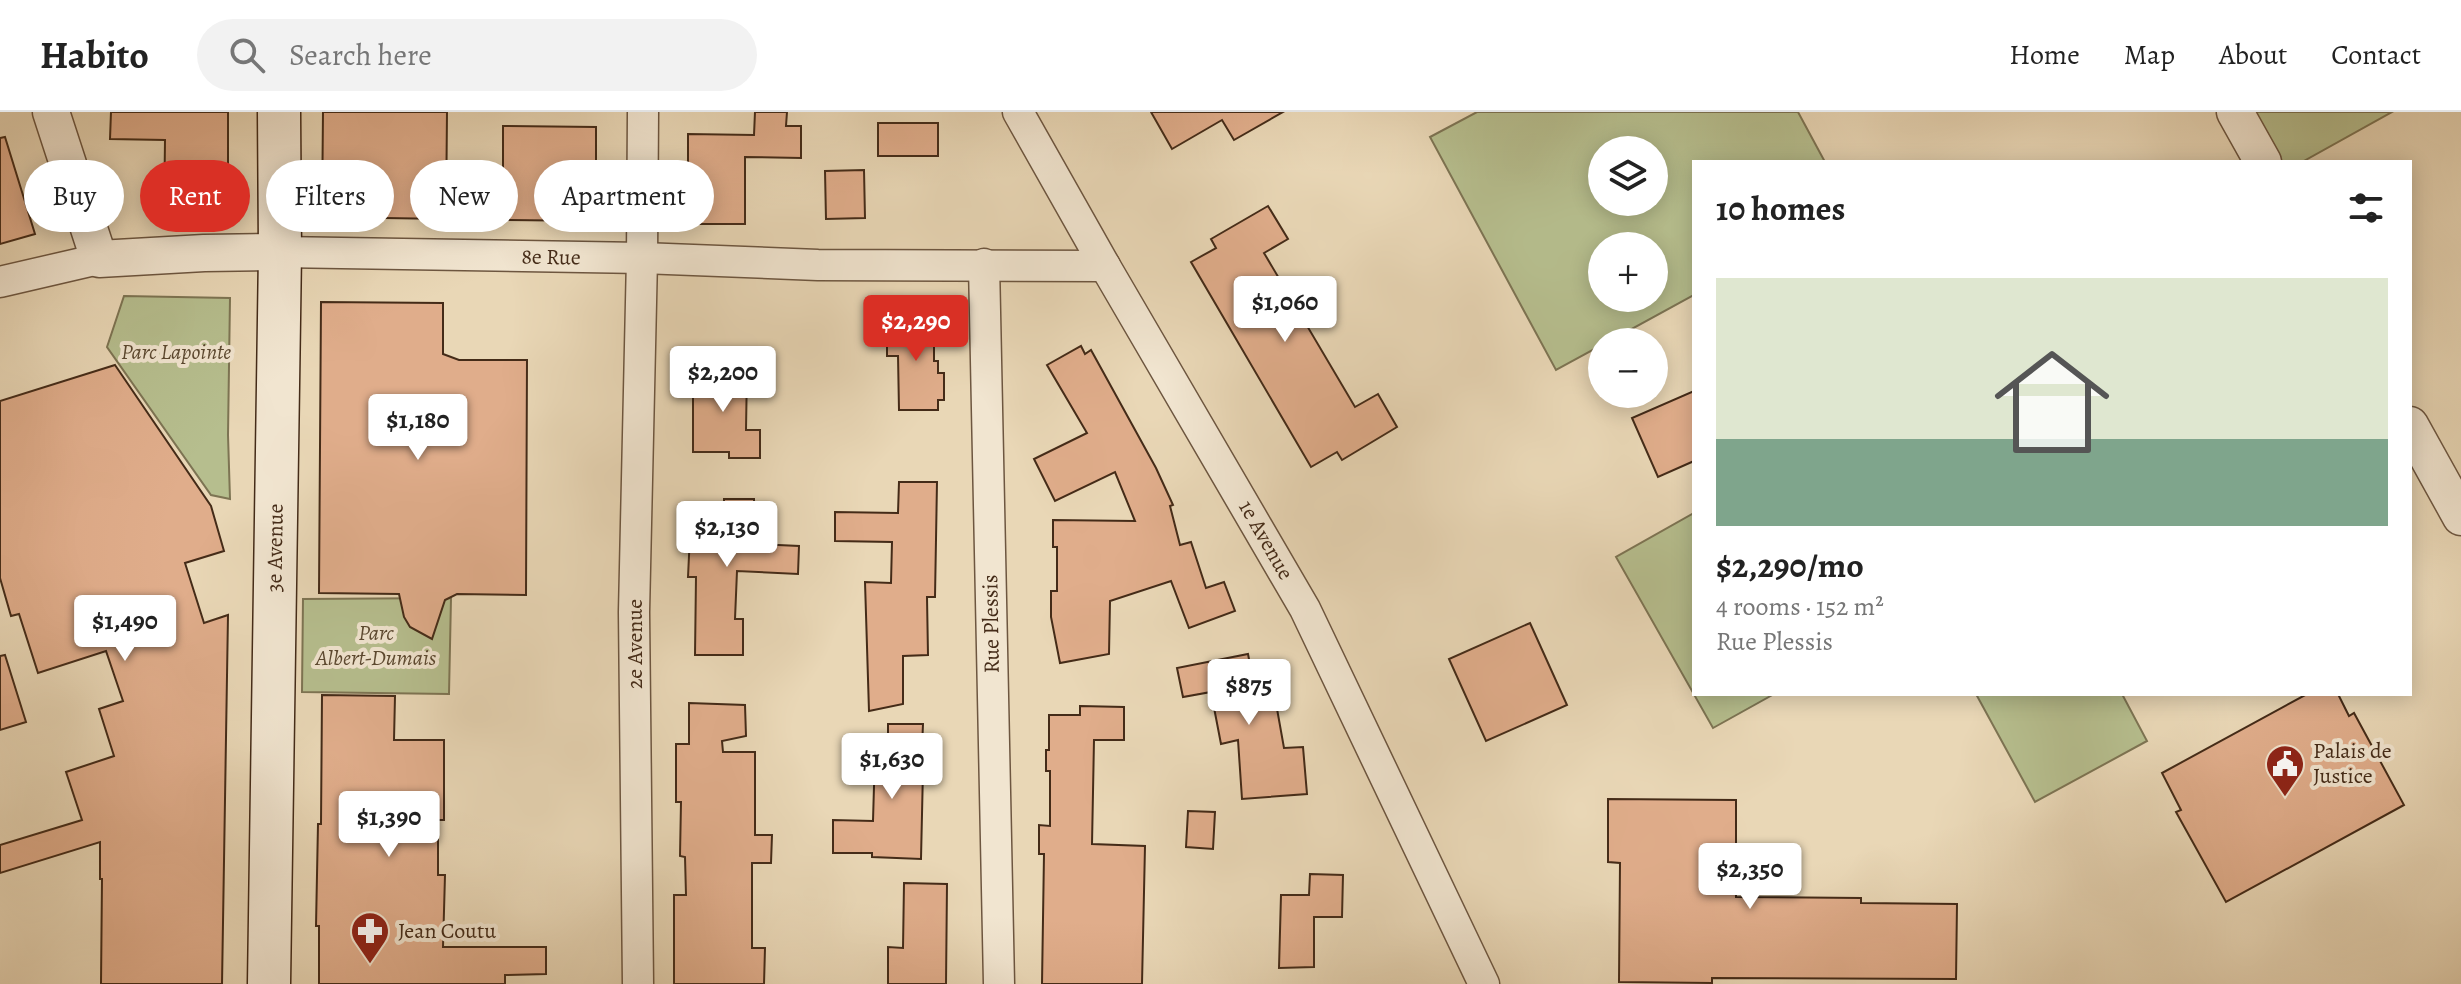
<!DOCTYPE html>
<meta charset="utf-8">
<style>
body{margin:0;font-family:Alegreya,serif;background:#f2f2f2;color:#222;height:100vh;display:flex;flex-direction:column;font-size:30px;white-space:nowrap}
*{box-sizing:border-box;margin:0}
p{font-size:26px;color:#767676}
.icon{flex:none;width:44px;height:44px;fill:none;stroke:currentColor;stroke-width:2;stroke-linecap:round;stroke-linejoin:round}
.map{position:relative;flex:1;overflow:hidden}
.drawer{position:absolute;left:1692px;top:48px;width:720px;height:536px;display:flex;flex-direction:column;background:#fff;border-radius:0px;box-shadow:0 4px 20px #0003}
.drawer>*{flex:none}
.top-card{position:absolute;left:24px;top:48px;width:760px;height:72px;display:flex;gap:16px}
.controls{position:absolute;left:1588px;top:24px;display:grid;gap:16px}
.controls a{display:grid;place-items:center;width:80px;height:80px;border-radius:50%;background:#fff;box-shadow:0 4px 20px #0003;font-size:40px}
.price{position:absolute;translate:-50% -68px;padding:0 18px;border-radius:8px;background:#fff;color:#222;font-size:26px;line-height:52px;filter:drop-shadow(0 2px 4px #0008)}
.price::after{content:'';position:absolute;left:50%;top:48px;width:24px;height:18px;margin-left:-12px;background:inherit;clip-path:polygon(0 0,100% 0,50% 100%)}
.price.current{background:#d93025;color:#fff}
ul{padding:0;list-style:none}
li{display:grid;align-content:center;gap:16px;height:424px;padding:0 24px}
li+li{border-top:2px solid #e0e0e0}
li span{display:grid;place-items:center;height:248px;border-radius:0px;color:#555}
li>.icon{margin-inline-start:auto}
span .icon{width:144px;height:144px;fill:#fffc;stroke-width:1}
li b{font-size:34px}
h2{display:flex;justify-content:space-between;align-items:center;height:96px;padding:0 24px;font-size:34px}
.pill{padding:0 28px;border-radius:36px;background:#fff;box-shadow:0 4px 20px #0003;font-size:28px;line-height:72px}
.pill.current{background:#d93025;color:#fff}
header{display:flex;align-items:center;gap:48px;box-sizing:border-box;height:112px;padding:0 40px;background:#fff;border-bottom:2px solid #e0e0e0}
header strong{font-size:38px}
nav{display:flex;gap:44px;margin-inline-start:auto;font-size:28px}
.search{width:560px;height:72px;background:#f2f2f2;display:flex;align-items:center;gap:20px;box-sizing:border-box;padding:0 28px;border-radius:44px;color:#767676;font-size:30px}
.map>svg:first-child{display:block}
.green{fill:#b6be8e;stroke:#7d7453;stroke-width:2;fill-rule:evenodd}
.building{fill:#e0ad8b;stroke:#442b18;stroke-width:2}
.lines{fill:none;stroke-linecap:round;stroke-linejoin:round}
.minor-casing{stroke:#6d5640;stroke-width:33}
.tertiary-casing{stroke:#6d5640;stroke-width:39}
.secondary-casing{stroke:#442b18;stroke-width:45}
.minor{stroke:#f1e5d0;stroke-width:30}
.tertiary{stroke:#f1e5d0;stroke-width:36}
.secondary{stroke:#f1e5d0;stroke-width:42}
.labels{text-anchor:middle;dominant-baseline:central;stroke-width:8;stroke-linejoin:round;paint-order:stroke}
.street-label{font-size:22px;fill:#442b18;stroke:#f1e5d0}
.park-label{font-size:22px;font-style:italic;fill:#5b4830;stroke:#f1e5d0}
.poi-label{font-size:22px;fill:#442b18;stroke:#f1e5d0;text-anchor:start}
</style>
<header>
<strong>Habito</strong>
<div class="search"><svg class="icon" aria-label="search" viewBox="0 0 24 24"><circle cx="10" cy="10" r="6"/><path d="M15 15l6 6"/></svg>Search here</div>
<nav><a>Home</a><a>Map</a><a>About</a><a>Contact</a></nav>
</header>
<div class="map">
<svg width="2461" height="872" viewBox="0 0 2461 872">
<rect width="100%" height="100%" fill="#e9d7b6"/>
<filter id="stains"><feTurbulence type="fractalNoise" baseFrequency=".0025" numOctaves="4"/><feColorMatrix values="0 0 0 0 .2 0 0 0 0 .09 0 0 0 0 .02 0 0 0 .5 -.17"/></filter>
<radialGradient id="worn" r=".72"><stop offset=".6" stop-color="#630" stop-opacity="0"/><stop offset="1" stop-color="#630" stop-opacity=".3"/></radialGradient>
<!-- green -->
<g class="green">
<path d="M1477 0H1798L1825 50H1694V183L1608 230H1602V233L1556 258 1430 25ZM1602 38H1654V90H1602ZM1602 134H1654V186H1602Z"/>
<polygon points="2254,0 2392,0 2302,50 2281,50"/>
<polygon points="124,184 230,186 228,323 230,387 211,383 107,235"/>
<polygon points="1694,401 1694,582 1774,582 1713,616 1616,445"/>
<polygon points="451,486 449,582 302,580 303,487"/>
<polygon points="1976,582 2122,582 2147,629 2035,690"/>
</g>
<!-- building -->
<g class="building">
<polygon points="111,0 228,0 228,108 164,107 165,28 110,27"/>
<polygon points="323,0 447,0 446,107 322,105"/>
<polygon points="755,0 787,0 786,14 801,14 801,46 745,45 745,112 683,112 683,54 688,54 688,22 754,23"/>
<polygon points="1151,0 1283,0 1234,28 1222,8 1172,37"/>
<rect x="878" y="11" width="60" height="33"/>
<polygon points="503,14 596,15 596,109 503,108"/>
<polygon points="5,25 35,122 0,132 0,26"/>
<polygon points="864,58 865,106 826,107 825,59"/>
<polygon points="1268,94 1288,127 1264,141 1355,295 1378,282 1397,315 1342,348 1337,340 1311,355 1191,150 1216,136 1211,127"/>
<polygon points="321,190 443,191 443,242 459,248 527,248 526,483 457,482 445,488 432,527 410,515 404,505 399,482 319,481"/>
<polygon points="902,202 922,202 922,208 934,208 934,249 938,249 938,261 944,261 944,288 938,288 938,298 899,298 898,244 887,244 887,209 901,209"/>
<polygon points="1081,234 1085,242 1091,238 1156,356 1173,393 1170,394 1180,433 1191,430 1206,476 1224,470 1235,499 1189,516 1171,469 1110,489 1109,542 1060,551 1051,505 1051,479 1057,479 1057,435 1053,435 1053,408 1135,409 1115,360 1055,389 1034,347 1087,321 1047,253"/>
<polygon points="115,253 211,394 224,439 185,451 204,511 228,503 222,872 101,872 102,767 100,767 100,730 0,761 0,733 82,708 66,660 114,644 99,597 123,589 106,539 38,561 19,502 11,504 0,466 0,289"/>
<polygon points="693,257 747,257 746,318 760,318 760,346 729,346 729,340 693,340"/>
<polygon points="1694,279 1694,349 1658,365 1632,306"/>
<polygon points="899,370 937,370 935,485 927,485 928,543 903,544 903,592 869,599 865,470 891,471 892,430 835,429 835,400 898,401"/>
<polygon points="724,387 754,387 755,432 799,434 798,462 737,459 735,507 743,507 743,543 695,543 696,465 688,465 690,423 687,423 686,393 724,392"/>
<polygon points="1530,511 1567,593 1486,629 1449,547"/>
<polygon points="1248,542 1256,584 1274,580 1284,636 1303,635 1307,682 1242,687 1238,628 1221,632 1211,580 1183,585 1177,556"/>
<polygon points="5,543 26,610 0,618 0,544"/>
<polygon points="2307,582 2338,582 2349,604 2354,601 2404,693 2226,790 2176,700 2181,698 2162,661"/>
<polygon points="322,583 395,584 394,628 444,628 444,708 438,708 438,763 445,763 443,835 546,835 546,862 505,863 505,872 319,872 319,814 316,814 318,712 321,712"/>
<polygon points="689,591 745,593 746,624 722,629 723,640 755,640 755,723 772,723 771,751 752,751 752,836 765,836 764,872 674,872 674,783 686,783 685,745 680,744 681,690 676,690 676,632 689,632"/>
<polygon points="1080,594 1124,595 1124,628 1094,628 1092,732 1145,734 1142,872 1042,872 1044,742 1039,742 1039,713 1050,714 1050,659 1046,659 1046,638 1049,638 1049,603 1080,603"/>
<polygon points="888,612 923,612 922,636 931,636 931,658 923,658 921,747 872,745 872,741 833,741 833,708 873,709 875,640 888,641"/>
<polygon points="1608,687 1736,688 1736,785 1861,786 1861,791 1957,792 1956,867 1712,866 1712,871 1619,870 1620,751 1608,750"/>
<polygon points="1188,699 1215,700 1213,737 1186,735"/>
<polygon points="1310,762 1343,763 1342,805 1314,805 1314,855 1279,856 1281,783 1309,783"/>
<polygon points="904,771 947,772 946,872 888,872 888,835 903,836"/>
</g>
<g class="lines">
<!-- minor casing -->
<g class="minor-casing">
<g id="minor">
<polyline points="1018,0 1105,154 1305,497 1484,872"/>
<polyline points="280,140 642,146 818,153 1105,154"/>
<polyline points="984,152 999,872"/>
<polyline points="0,170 99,147"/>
<polyline points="638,872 634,500 642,146 643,0"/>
</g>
</g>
<!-- tertiary casing -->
<g class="tertiary-casing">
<g id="tertiary">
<polyline points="51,0 99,147 204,141 280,140"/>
<polyline points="2235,0 2263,50"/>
<polyline points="2410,313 2461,405"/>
</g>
</g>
<!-- secondary casing -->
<g class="secondary-casing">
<polyline id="secondary" points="269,872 280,140 279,0"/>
</g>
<!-- minor -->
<use href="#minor" class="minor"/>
<!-- tertiary -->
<use href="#tertiary" class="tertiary"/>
<!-- secondary -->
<use href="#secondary" class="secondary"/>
</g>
<!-- icons -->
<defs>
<g id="civic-pin" transform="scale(2)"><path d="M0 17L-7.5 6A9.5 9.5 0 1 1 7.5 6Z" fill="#8f2418" stroke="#f1e5d0"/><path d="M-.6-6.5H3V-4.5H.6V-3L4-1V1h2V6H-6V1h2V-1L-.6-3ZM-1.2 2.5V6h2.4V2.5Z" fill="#fff"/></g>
<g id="pharmacy-pin" transform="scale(2)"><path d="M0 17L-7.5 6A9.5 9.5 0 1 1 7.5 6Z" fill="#8f2418" stroke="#f1e5d0"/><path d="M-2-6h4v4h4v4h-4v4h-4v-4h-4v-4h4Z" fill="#fff"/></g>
</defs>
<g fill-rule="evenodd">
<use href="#civic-pin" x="2285" y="652"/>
<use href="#pharmacy-pin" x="370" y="819"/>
</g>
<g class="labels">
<!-- street labels -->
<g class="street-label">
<text transform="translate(551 145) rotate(1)">8e Rue</text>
<text transform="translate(1266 428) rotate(60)">1e Avenue</text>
<text transform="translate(275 436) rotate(-89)">3e Avenue</text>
<text transform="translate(991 512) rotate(-91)">Rue Plessis</text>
<text transform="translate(635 532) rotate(-90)">2e Avenue</text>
</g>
<!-- park labels -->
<g class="park-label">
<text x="176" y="240">Parc Lapointe</text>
<text x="376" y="521">Parc<tspan x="376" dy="25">Albert-Dumais</tspan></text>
</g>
<!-- poi labels -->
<g class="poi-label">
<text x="2313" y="639">Palais de<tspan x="2313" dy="25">Justice</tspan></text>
<text x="398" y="819">Jean Coutu</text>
</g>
</g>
<rect width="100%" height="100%" filter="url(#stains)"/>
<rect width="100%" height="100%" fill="url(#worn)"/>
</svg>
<div class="controls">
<a><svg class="icon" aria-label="layers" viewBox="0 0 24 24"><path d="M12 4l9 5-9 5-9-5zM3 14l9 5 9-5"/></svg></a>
<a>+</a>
<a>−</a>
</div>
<b class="price" style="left:1285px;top:232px">$1,060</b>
<b class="price current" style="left:916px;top:251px">$2,290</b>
<b class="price" style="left:723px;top:302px">$2,200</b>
<b class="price" style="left:418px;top:350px">$1,180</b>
<b class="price" style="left:727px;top:457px">$2,130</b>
<b class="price" style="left:125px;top:551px">$1,490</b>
<b class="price" style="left:1249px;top:615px">$875</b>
<b class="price" style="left:892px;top:689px">$1,630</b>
<b class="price" style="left:389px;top:747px">$1,390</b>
<b class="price" style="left:1750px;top:799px">$2,350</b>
<div class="top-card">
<a class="pill">Buy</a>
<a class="pill current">Rent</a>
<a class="pill">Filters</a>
<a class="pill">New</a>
<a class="pill">Apartment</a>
</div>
<section class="drawer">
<h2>10 homes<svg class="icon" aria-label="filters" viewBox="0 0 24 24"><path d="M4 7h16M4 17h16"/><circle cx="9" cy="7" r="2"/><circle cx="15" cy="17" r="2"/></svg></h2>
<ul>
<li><span style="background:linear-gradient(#dfe7d0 65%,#7fa58c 0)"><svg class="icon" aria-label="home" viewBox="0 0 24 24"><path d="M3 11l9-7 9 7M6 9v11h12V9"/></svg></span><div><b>$2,290/mo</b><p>4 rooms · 152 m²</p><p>Rue Plessis</p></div></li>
</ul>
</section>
</div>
